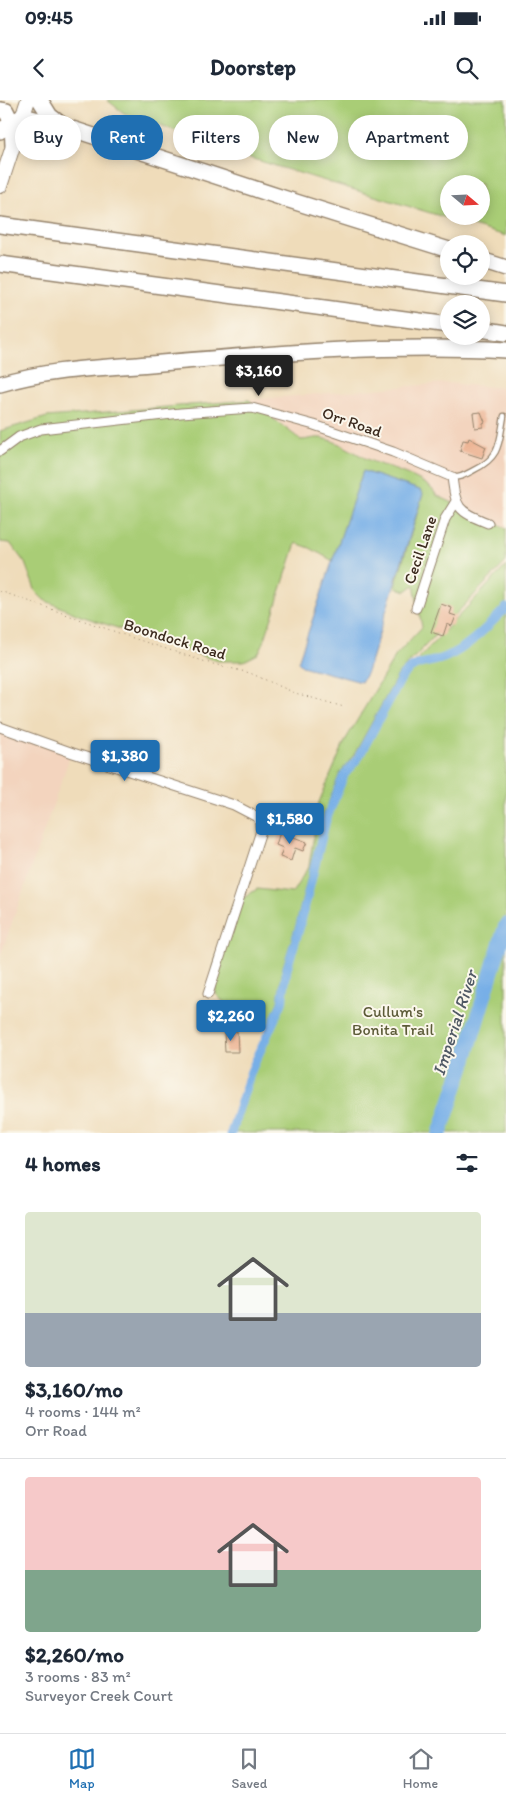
<!DOCTYPE html>
<meta charset="utf-8">
<style>
body{margin:0;font-family:Itim,sans-serif;background:#f6f6f7;color:#1f2937;height:100vh;display:flex;flex-direction:column;font-size:19px;white-space:nowrap}
*{box-sizing:border-box;margin:0}
p{font-size:16px;color:#747a83}
.icon{flex:none;width:28px;height:28px;fill:none;stroke:currentColor;stroke-width:2;stroke-linecap:round;stroke-linejoin:round}
.map{position:relative;height:1033px;overflow:hidden}
.side{display:flex;flex-direction:column;background:#fff;flex:1}
.side>*{flex:none}
.hud{position:absolute;left:15px;top:15px;width:476px;height:45px;display:flex;gap:10px}
.needle{width:32px;rotate:109deg}
.buttons{position:absolute;left:440px;top:75px;display:grid;gap:10px}
.buttons a{display:grid;place-items:center;width:50px;height:50px;border-radius:50%;background:#fff;box-shadow:0 2px 12px #0003;font-size:25px}
.price{position:absolute;translate:-50% -42px;padding:0 11px;border-radius:5px;background:#1f6fb2;color:#fff;font-size:16px;line-height:32px;filter:drop-shadow(0 1px 2px #0008)}
.price::after{content:'';position:absolute;left:50%;top:30px;width:15px;height:11px;margin-left:-8px;background:inherit;clip-path:polygon(0 0,100% 0,50% 100%)}
.price.current{background:#222;color:#fff}
ul{padding:0;list-style:none}
li{display:grid;align-content:center;gap:10px;height:265px;padding:0 25px}
li+li{border-top:1px solid #e0e1e3}
li span{display:grid;place-items:center;height:155px;border-radius:5px;color:#555}
li>.icon{margin-inline-start:auto}
span .icon{width:90px;height:90px;fill:#fffc;stroke-width:1}
li b{font-size:21px}
h2{display:flex;justify-content:space-between;align-items:center;height:60px;padding:0 25px;font-size:21px}
.pill{padding:0 18px;border-radius:22px;background:#fff;box-shadow:0 2px 12px #0003;font-size:18px;line-height:45px}
.pill.current{background:#1f6fb2;color:#fff}
.status{display:flex;justify-content:space-between;align-items:center;height:35px;padding:0 25px;background:#fff;direction:ltr}
.status svg{height:14px;fill:currentColor}
header{display:flex;justify-content:space-between;align-items:center;height:65px;padding:0 25px;background:#fff;font-size:22px;font-weight:700}
.tab-bar{display:flex;justify-content:space-around;align-items:center;height:70px;border-top:1px solid #e0e1e3;background:#fff;font-size:14px;color:#747a83}
.tab-bar a{display:grid;justify-items:center;gap:2px}
.tab-bar .current{color:#1f6fb2}
.map>svg:first-child{display:block}
.built{fill:#f3d4be}
.green{fill:#a9cd76;stroke:#727c4a;fill-rule:evenodd}
.water{fill:#77afe7;stroke:#596c82}
.lines{fill:none;stroke-linecap:round;stroke-linejoin:round}
.canal{stroke:#77afe7;stroke-width:9}
.river{stroke:#77afe7;stroke-width:15}
.building{fill:#edb595}
.service-casing{stroke:#95836c;stroke-width:7}
.minor-casing{stroke:#95836c;stroke-width:11}
.primary-casing{stroke:#95836c;stroke-width:16}
.motorway-casing{stroke:#95836c;stroke-width:18}
.path{stroke:#95836c;stroke-width:1;stroke-dasharray:1 4;stroke-linecap:butt}
.service{stroke:#fff;stroke-width:4.5}
.minor{stroke:#fff;stroke-width:9}
.primary{stroke:#fff;stroke-width:14}
.motorway{stroke:#fff;stroke-width:15}
.labels{text-anchor:middle;dominant-baseline:central;stroke-width:4;stroke-linejoin:round;paint-order:stroke}
.street-label{font-size:16px;fill:#3b2a1e;stroke:#fbf7ec}
.park-label{font-size:16px;fill:#5c5b38;stroke:#fbf7ec}
.water-label{font-size:18px;font-style:italic;fill:#505964;stroke:#fbf7ec}
</style>
<div class="status"><b>09:45</b><svg viewBox="0 0 49 12"><path d="M0 12V9h3v3zM5 12V6h3v6zM10 12V3h3v9zM15 12V0h3v12zM26 1h20v11H26zM47 4h2v5h-2z"/></svg></div>
<header><svg class="icon" aria-label="back" viewBox="0 0 24 24"><path d="M15 5l-7 7 7 7"/></svg>Doorstep<svg class="icon" aria-label="search" viewBox="0 0 24 24"><circle cx="10" cy="10" r="6"/><path d="M15 15l6 6"/></svg></header>
<div class="map">
<svg width="506" height="1033" viewBox="0 0 506 1033">
<rect width="100%" height="100%" fill="#fbf7ec"/>
<filter id="ink" filterUnits="userSpaceOnUse"><feTurbulence type="fractalNoise" baseFrequency=".02" numOctaves="2"/><feDisplacementMap in="SourceGraphic" scale="10" xChannelSelector="R" yChannelSelector="G"/><feConvolveMatrix kernelMatrix="1 2 1 2 8 2 1 2 1" color-interpolation-filters="sRGB"/></filter>
<filter id="wash" filterUnits="userSpaceOnUse"><feTurbulence type="fractalNoise" baseFrequency=".0096" numOctaves="4" result="noise"/><feDisplacementMap in="SourceGraphic" scale="20" xChannelSelector="R" yChannelSelector="G"/><feGaussianBlur stdDeviation="1.12" result="paint"/><feColorMatrix in="noise" values="0 0 0 0 0 0 0 0 0 0 0 0 0 0 0 0 0 1.4 0 .05"/><feComposite in="paint" operator="in"/></filter>
<g filter="url(#wash)">
<rect width="100%" height="100%" fill="#efdcba"/>
<!-- built -->
<g class="built">
<polygon points="445,283 506,288 506,428 436,395 434,390 415,379 367,359 355,351 320,338 302,340 249,300"/>
<polygon points="0,631 71,653 0,857"/>
</g>
<!-- green -->
<g class="green">
<path d="M107 0H506V136L250 58 124 13ZM449 84H481V116H449Z"/>
<path d="M249 300 301 340C307 340 315 337 321 338 339 341 353 352 369 360 386 368 429 378 436 395L506 428V462L399 573 354 655 340 673 322 719 296 825 283 867 278 902 267 926 228 907 216 894 214 866 233 805 257 789 292 793 309 766 319 702 346 639 396 555 422 527 414 485 406 491 395 487 423 394 420 390 363 371 333 461 310 448 296 443 264 542 258 554 244 561H218L81 516 44 500 36 492 25 463 10 443 0 442V331L47 317Z"/>
<polygon points="506,466 506,1033 231,1033 253,968 282,903 287,868 300,826 326,720 344,675 358,658 403,575"/>
</g>
<!-- water -->
<polygon class="water" points="363,371 420,390 423,394 367,572 361,582 302,566 298,562"/>
<g class="lines">
<!-- canal -->
<path class="canal" d="M231 1033 251 971 282 903 287 868 300 826 326 720 344 675 358 658 403 575C419 558 429 566 448 556 470 546 489 525 506 508"/>
<!-- river -->
<polyline class="river" points="440,1033 463,966 506,825"/>
</g>
<g id="blocks">
<!-- building -->
<g class="building">
<polygon points="481,312 485,322 483,323 483,327 475,328 473,313"/>
<polygon points="469,338 486,347 482,358 460,351 463,340 468,341"/>
<polygon points="441,504 452,508 450,514 456,516 452,526 447,524 443,536 431,532"/>
<polygon points="280,732 307,742 303,751 295,748 291,761 280,757 283,748 276,745"/>
<polygon points="224,931 237,931 238,952 225,952"/>
</g>
</g>
</g>
<g filter="url(#ink)">
<use href="#blocks" fill-opacity="0" stroke="#95836c" stroke-width="1"/>
<g class="lines">
<!-- service casing -->
<g class="service-casing">
<path id="service" d="M452 377C461 378 466 374 474 370 501 357 499 343 504 316"/>
</g>
<!-- minor casing -->
<g class="minor-casing">
<g id="minor">
<path d="M0 351 19 337 41 329 181 313 252 308 314 325 393 352 452 377C456 408 457 411 488 423"/>
<polyline points="416,508 445,419 455,403"/>
<polyline points="0,627 73,653 234,705 259,718 261,731 208,894"/>
</g>
</g>
<!-- primary casing -->
<g class="primary-casing">
<polyline id="primary" points="0,86 28,0"/>
</g>
<!-- motorway casing -->
<g class="motorway-casing">
<g id="motorway">
<polyline points="40,0 50,16 62,25"/>
<polyline points="0,10 6,11 12,23 13,45"/>
<polyline points="0,31 23,16 63,26 286,99 449,150"/>
<polyline points="0,125 506,194"/>
<polyline points="481,160 506,168"/>
<polyline points="0,164 449,225"/>
<polyline points="481,229 506,233"/>
<path d="M0 284C52 268 108 268 161 263 276 253 391 244 506 250"/>
</g>
</g>
<!-- path -->
<polyline class="path" points="0,491 130,537 209,563 250,573 295,593 344,607"/>
<!-- service -->
<use href="#service" class="service"/>
<!-- minor -->
<use href="#minor" class="minor"/>
<!-- primary -->
<use href="#primary" class="primary"/>
<!-- motorway -->
<use href="#motorway" class="motorway"/>
</g>
</g>
<g class="labels">
<!-- street labels -->
<g class="street-label">
<text transform="translate(352 322) rotate(19)">Orr Road</text>
<text transform="translate(420 450) rotate(-71)">Cecil Lane</text>
<text transform="translate(175 539) rotate(17)">Boondock Road</text>
</g>
<!-- park labels -->
<g class="park-label">
<text x="393" y="911">Cullum's<tspan x="393" dy="18">Bonita Trail</tspan></text>
</g>
<!-- water labels -->
<g class="water-label">
<text transform="translate(455 923) rotate(-72)">Imperial River</text>
</g>
</g>
</svg>
<div class="buttons">
<a><svg class="needle" viewBox="-14 -14 28 28"><path d="M0-13l5 13h-10z" fill="#e53935"/><path d="M0 13l5-13h-10z" fill="#747a83"/></svg></a>
<a><svg class="icon" aria-label="locate" viewBox="0 0 24 24"><circle cx="12" cy="12" r="6"/><path d="M12 2v4M12 18v4M2 12h4M18 12h4"/></svg></a>
<a><svg class="icon" aria-label="layers" viewBox="0 0 24 24"><path d="M12 4l9 5-9 5-9-5zM3 14l9 5 9-5"/></svg></a>
</div>
<b class="price current" style="left:259px;top:297px">$3,160</b>
<b class="price" style="left:125px;top:682px">$1,380</b>
<b class="price" style="left:290px;top:745px">$1,580</b>
<b class="price" style="left:231px;top:942px">$2,260</b>
<div class="hud">
<a class="pill">Buy</a>
<a class="pill current">Rent</a>
<a class="pill">Filters</a>
<a class="pill">New</a>
<a class="pill">Apartment</a>
</div>
</div>
<section class="side">
<h2>4 homes<svg class="icon" aria-label="filters" viewBox="0 0 24 24"><path d="M4 7h16M4 17h16"/><circle cx="9" cy="7" r="2"/><circle cx="15" cy="17" r="2"/></svg></h2>
<ul>
<li><span style="background:linear-gradient(#dfe7d0 65%,#9aa5b1 0)"><svg class="icon" aria-label="home" viewBox="0 0 24 24"><path d="M3 11l9-7 9 7M6 9v11h12V9"/></svg></span><div><b>$3,160/mo</b><p>4 rooms · 144 m²</p><p>Orr Road</p></div></li>
<li><span style="background:linear-gradient(#f6c9c9 60%,#7fa58c 0)"><svg class="icon" aria-label="home" viewBox="0 0 24 24"><path d="M3 11l9-7 9 7M6 9v11h12V9"/></svg></span><div><b>$2,260/mo</b><p>3 rooms · 83 m²</p><p>Surveyor Creek Court</p></div></li>
</ul>
</section>
<nav class="tab-bar">
<a class="current"><svg class="icon" aria-label="map" viewBox="0 0 24 24"><path d="M3 6l6-2 6 2 6-2v14l-6 2-6-2-6 2zM9 4v14M15 6v14"/></svg>Map</a>
<a><svg class="icon" aria-label="saved" viewBox="0 0 24 24"><path d="M7 4h10v16l-5-4-5 4z"/></svg>Saved</a>
<a><svg class="icon" aria-label="home" viewBox="0 0 24 24"><path d="M3 11l9-7 9 7M6 9v11h12V9"/></svg>Home</a>
</nav>
